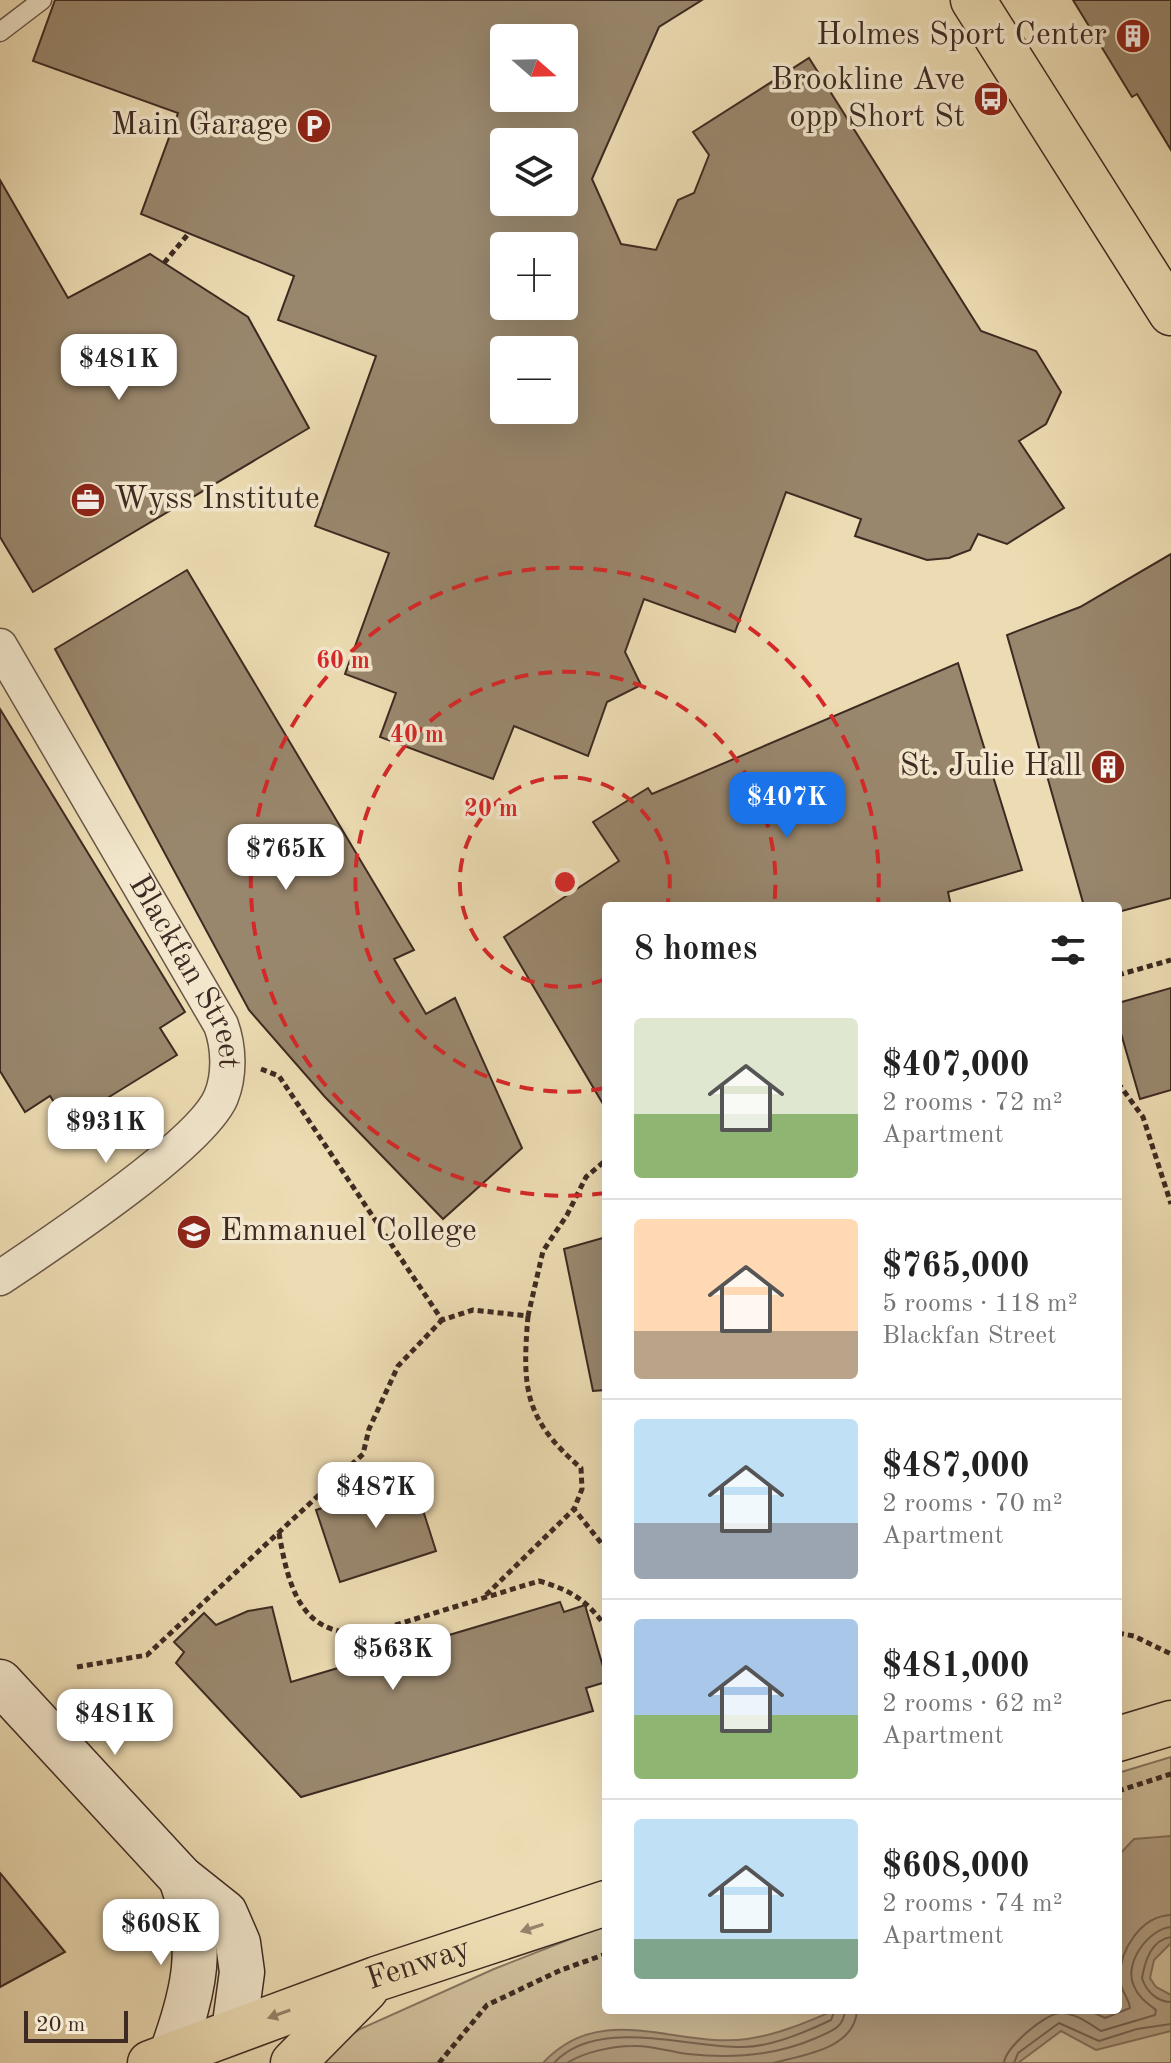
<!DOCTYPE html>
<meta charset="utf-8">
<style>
body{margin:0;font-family:"Old Standard TT",serif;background:#f2f2f2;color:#222;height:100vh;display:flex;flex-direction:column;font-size:30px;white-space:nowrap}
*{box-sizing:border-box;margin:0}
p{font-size:26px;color:#767676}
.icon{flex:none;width:44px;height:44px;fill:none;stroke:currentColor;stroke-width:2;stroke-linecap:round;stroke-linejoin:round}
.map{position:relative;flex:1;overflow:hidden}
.details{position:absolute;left:602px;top:902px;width:520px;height:1112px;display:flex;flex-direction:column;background:#fff;border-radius:8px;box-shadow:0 8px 32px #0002}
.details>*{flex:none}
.needle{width:52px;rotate:110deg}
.controls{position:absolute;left:490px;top:24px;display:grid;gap:16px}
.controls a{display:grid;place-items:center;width:88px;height:88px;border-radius:8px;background:#fff;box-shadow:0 8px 32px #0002;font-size:40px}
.scale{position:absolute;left:24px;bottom:20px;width:104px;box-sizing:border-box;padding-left:8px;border:4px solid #3e2a22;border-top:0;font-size:22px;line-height:28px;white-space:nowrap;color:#3e2a22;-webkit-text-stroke:6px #f3e8ce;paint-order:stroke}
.price{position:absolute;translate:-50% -68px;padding:0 18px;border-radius:16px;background:#fff;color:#222;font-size:26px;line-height:52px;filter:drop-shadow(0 2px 4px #0008)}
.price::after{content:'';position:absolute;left:50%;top:48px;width:24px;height:18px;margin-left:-12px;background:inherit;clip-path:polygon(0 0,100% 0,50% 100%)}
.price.current{background:#1a73e8;color:#fff}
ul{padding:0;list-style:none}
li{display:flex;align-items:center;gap:24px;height:200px;padding:0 32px}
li+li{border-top:2px solid #e0e0e0}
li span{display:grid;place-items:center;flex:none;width:224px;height:160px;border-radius:8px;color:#555}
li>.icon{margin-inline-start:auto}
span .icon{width:96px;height:96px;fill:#fffc;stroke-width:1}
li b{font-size:34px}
h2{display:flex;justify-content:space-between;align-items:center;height:96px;padding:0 32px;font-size:34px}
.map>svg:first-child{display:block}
.green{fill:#cfbe9a;stroke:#86745e;stroke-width:2}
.water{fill:#b29f82;stroke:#84705c;stroke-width:2}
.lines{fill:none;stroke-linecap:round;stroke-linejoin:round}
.shore{stroke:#786452;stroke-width:2}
.building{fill:#99876d;stroke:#3e2a22;stroke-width:2;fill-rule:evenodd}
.lane-casing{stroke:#6a5646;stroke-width:21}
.street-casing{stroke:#6a5646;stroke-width:37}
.secondary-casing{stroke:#3e2a22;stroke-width:47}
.primary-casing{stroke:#3e2a22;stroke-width:47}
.highway-casing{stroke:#3e2a22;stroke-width:47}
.path{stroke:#3e2a22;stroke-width:5;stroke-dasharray:6 4;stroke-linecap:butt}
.lane{stroke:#f3e8ce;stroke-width:18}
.street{stroke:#f3e8ce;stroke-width:34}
.secondary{stroke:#f3e8ce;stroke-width:44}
.primary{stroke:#eddcb3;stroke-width:44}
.highway{stroke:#eddcb3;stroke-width:44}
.oneway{fill:#96836a}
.ring{fill:none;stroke:#d62828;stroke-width:4;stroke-dasharray:14 10}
.labels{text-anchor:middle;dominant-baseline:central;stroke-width:7;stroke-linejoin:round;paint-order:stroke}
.poi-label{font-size:32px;fill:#3e2a22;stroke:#f3e8ce;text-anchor:end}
.street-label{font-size:32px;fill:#3e2a22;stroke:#f3e8ce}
.centre{fill:#d62828;stroke:#f3e8ce;stroke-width:4}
.ring-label{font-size:24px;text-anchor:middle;font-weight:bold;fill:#d62828;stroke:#f3e8ce;stroke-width:7;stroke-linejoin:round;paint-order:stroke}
</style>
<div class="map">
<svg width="1171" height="2063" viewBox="0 0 1171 2063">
<rect width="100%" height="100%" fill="#eddcb3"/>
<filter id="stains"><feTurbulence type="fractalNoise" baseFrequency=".0025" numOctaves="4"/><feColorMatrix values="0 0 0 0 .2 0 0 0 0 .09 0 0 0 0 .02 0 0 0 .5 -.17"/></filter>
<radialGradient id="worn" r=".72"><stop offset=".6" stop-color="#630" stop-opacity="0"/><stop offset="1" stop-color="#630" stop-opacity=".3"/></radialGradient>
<!-- green -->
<polygon class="green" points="1171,1757 1171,2063 311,2063 360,2029 494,1969 606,1925 606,2010 1118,2010 1118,1773"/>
<!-- water -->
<path class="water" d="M1171 1836V1943L1154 1960 1150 1978 1156 1987 1171 1995V2031L1096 2050 1061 2031 1018 2063H543C602 1999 677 2049 747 2039 777 2035 807 2022 835 2010H1118V1856L1134 1839Z"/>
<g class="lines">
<!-- shore -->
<g class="shore">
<path d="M1171 1937C1151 1940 1145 1961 1142 1978 1146 1991 1157 2002 1171 2002"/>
<path d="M1088 2010 1105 2018 1130 2008C1129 1998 1120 1990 1120 1979 1119 1950 1141 1916 1171 1915"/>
<path d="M554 2063C597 2016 687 2048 743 2047 771 2047 806 2032 831 2020L835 2010"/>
<path d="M567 2063C584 2052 613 2046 633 2046 651 2045 670 2052 688 2054 732 2059 775 2056 816 2038 831 2031 844 2028 845 2010"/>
<path d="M773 2063C803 2055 855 2049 857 2010"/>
<path d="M1004 2063C1005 2048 1044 2014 1060 2013 1074 2012 1090 2024 1101 2031L1155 2015 1156 2010C1147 2003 1138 1997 1134 1986 1123 1964 1148 1929 1171 1927"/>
<polyline points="1014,2063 1018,2053 1059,2023 1099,2041 1137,2029 1171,2024"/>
</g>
</g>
<!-- building -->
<g class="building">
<path d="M55 0H702L659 27 592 179 621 244 656 250 678 200 694 193 709 155 693 132 809 58 981 331 1036 351 1061 392 1046 424 1019 441 1064 508 1007 544 978 534 970 550 949 558 927 560 855 536 861 519 786 492 735 632 644 599 625 652 641 685 607 702 588 756 514 726 493 779 380 737 396 693 345 674 389 553 315 526 376 356 278 320 294 276 141 214 178 113 33 61ZM504 38H564V98H504ZM504 142H564V202H504ZM504 246H564V306H504ZM504 350H564V410H504Z"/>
<polygon points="1073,0 1171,0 1171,150 1137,94 1132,97"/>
<polygon points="0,180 68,298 150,254 248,317 309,428 33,592 0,537"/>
<polygon points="1171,554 1171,898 1118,912 1118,906 1084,906 1007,635 1080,607"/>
<polygon points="187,570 414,950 394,959 426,1014 455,998 522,1148 443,1219 325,1097 249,1010 55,649"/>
<polygon points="958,663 1022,870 948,892 951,906 606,906 606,1109 504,937 619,861 593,822 648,788 652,794"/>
<polygon points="0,709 185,1012 160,1028 177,1055 67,1123 50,1096 25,1112 0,1071"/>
<polygon points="1171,988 1171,1090 1140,1099 1118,1023 1118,1003"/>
<polygon points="606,1237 606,1390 593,1391 564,1249"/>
<polygon points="413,1479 436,1551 340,1582 316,1510"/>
<polygon points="560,1602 564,1612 585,1605 606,1677 606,1682 586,1688 593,1711 301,1797 176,1663 184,1652 174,1642 204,1613 216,1625 248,1611 272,1607 291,1682"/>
<polygon points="0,1873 65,1952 0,1987"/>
</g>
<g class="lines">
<!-- lane casing -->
<g class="lane-casing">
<polyline id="lane" points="0,32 42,0"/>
</g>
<!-- street casing -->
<g class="street-casing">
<g id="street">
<path id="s1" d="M0 646 221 1025C229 1047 230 1075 221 1097 201 1145 49 1245 0 1278"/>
</g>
</g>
<!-- secondary casing -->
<g class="secondary-casing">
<g id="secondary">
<polyline points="0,1682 181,1878 225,1913 238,1943 242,1972 234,2031"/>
<path d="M171 2055C195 1990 205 1945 181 1878"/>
</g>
</g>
<!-- primary casing -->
<g class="primary-casing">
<g id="primary">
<polyline points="1118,1739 1171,1723"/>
<path id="s2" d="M150 2063 376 1979 606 1903"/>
<polyline points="293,2063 366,1989"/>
</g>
</g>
<!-- highway casing -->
<g class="highway-casing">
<polyline id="highway" points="973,0 1171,313"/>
</g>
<!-- path -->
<g class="path">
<polyline points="164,263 189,233"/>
<polyline points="1118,975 1171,960"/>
<polyline points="261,1069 279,1076 442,1320 473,1310 528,1316 543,1251 567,1215 586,1177 606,1160"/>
<polyline points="1118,1083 1143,1117 1171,1204"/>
<path d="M528 1316C522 1388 524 1419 581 1468L582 1489 574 1509 606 1549"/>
<path d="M279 1533C289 1591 303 1643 376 1631L539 1581C573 1591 586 1600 606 1627"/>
<polyline points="486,1595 574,1509"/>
<polyline points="1118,1633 1134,1636 1171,1654"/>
<polyline points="77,1667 147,1655 363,1454 369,1429 398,1366 442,1320"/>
<polyline points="1118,1791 1171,1774"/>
<polyline points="439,2063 487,2005 561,1970 606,1954"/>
</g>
<!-- lane -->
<use href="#lane" class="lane"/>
<!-- street -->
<use href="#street" class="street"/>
<!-- secondary -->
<use href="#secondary" class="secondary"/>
<!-- primary -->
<use href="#primary" class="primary"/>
<!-- highway -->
<use href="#highway" class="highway"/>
</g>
<!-- one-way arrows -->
<defs><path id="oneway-solid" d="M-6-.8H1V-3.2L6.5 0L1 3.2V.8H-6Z" transform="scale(2)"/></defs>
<g class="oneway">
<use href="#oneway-solid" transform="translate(532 1928) rotate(162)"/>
<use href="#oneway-solid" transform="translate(279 2014) rotate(160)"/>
</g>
<!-- distance rings -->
<g class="ring">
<path d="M605 979A105 105 0 1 1 667 906"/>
<path d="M605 1088A210 210 0 1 1 774 906"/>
<path d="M606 1193A314 314 0 1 1 878 904"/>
</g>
<!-- icons -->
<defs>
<g id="building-disc" transform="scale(1.8)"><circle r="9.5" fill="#8f2418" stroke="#f3e8ce"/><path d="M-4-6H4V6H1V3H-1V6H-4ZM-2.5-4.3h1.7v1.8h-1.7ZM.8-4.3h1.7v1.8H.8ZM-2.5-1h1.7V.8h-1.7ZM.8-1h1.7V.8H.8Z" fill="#fff"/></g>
<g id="bus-disc" transform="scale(1.8)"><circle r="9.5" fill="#8f2418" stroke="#f3e8ce"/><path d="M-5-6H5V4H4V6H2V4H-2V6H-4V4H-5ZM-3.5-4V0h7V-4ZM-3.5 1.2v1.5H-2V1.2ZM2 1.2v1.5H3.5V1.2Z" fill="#fff"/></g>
<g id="parking-disc" transform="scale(1.8)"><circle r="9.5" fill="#8f2418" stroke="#f3e8ce"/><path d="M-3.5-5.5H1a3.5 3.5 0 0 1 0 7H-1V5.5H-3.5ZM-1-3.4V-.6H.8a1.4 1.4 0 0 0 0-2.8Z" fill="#fff"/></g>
<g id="office-disc" transform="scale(1.8)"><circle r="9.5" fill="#8f2418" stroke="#f3e8ce"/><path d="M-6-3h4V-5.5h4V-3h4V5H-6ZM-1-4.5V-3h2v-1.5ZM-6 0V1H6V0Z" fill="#fff"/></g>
<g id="university-disc" transform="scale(1.8)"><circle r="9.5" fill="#8f2418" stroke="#f3e8ce"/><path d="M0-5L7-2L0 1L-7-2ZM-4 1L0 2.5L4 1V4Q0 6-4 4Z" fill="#fff"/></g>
</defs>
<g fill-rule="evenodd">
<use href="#building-disc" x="1133" y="36"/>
<use href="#bus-disc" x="991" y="99"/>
<use href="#parking-disc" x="314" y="126"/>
<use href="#office-disc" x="88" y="500"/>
<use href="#building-disc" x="1108" y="767"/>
<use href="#university-disc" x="194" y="1232"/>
</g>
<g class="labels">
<!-- poi labels -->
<g class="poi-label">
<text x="1107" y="36">Holmes Sport Center</text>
<text x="965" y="81">Brookline Ave<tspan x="965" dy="37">opp Short St</tspan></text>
<text x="288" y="126">Main Garage</text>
<text x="114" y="500" text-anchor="start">Wyss Institute</text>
<text x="1082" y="767">St. Julie Hall</text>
<text x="220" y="1232" text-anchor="start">Emmanuel College</text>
</g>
<!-- street labels -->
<g class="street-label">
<text stroke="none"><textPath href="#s1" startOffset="376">Blackfan Street</textPath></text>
<text stroke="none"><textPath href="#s2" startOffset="286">Fenway</textPath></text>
</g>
</g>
<circle cx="565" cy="882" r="12" class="centre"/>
<g class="ring-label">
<text x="343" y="668">60 m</text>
<text x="417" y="742">40 m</text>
<text x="491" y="816">20 m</text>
</g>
<rect width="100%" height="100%" filter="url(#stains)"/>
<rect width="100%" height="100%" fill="url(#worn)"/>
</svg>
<div class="controls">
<a><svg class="needle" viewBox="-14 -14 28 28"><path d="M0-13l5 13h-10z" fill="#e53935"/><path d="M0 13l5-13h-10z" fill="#767676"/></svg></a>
<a><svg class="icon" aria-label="layers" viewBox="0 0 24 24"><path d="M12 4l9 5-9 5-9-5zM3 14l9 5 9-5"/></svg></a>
<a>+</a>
<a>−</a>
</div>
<div class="scale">20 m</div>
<b class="price" style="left:119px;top:402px">$481K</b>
<b class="price current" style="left:787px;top:840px">$407K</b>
<b class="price" style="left:286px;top:892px">$765K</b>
<b class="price" style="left:106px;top:1165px">$931K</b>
<b class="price" style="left:376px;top:1530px">$487K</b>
<b class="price" style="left:393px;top:1692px">$563K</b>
<b class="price" style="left:115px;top:1757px">$481K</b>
<b class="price" style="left:161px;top:1967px">$608K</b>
<section class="details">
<h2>8 homes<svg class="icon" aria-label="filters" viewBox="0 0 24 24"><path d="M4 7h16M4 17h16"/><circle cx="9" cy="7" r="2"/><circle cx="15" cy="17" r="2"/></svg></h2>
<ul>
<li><span style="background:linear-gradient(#dfe7d0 60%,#8fb573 0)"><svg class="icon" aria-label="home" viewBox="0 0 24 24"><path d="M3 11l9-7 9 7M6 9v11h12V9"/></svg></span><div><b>$407,000</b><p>2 rooms · 72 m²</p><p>Apartment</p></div></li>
<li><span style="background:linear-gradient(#ffd9b3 70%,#b9a48a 0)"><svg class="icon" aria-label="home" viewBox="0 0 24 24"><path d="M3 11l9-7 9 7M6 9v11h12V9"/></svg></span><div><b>$765,000</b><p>5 rooms · 118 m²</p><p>Blackfan Street</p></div></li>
<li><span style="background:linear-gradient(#bfe0f5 65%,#9aa5b1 0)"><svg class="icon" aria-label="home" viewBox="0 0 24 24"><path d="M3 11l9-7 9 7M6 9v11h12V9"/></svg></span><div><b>$487,000</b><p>2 rooms · 70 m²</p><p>Apartment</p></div></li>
<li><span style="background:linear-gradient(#a9c7e8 60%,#8fb573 0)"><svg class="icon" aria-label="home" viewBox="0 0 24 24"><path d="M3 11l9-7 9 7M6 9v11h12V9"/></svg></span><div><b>$481,000</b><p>2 rooms · 62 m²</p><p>Apartment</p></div></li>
<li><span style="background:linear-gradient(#bfe0f5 75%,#7fa58c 0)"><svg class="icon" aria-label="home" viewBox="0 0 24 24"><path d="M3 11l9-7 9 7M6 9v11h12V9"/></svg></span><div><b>$608,000</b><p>2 rooms · 74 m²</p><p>Apartment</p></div></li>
</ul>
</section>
</div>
